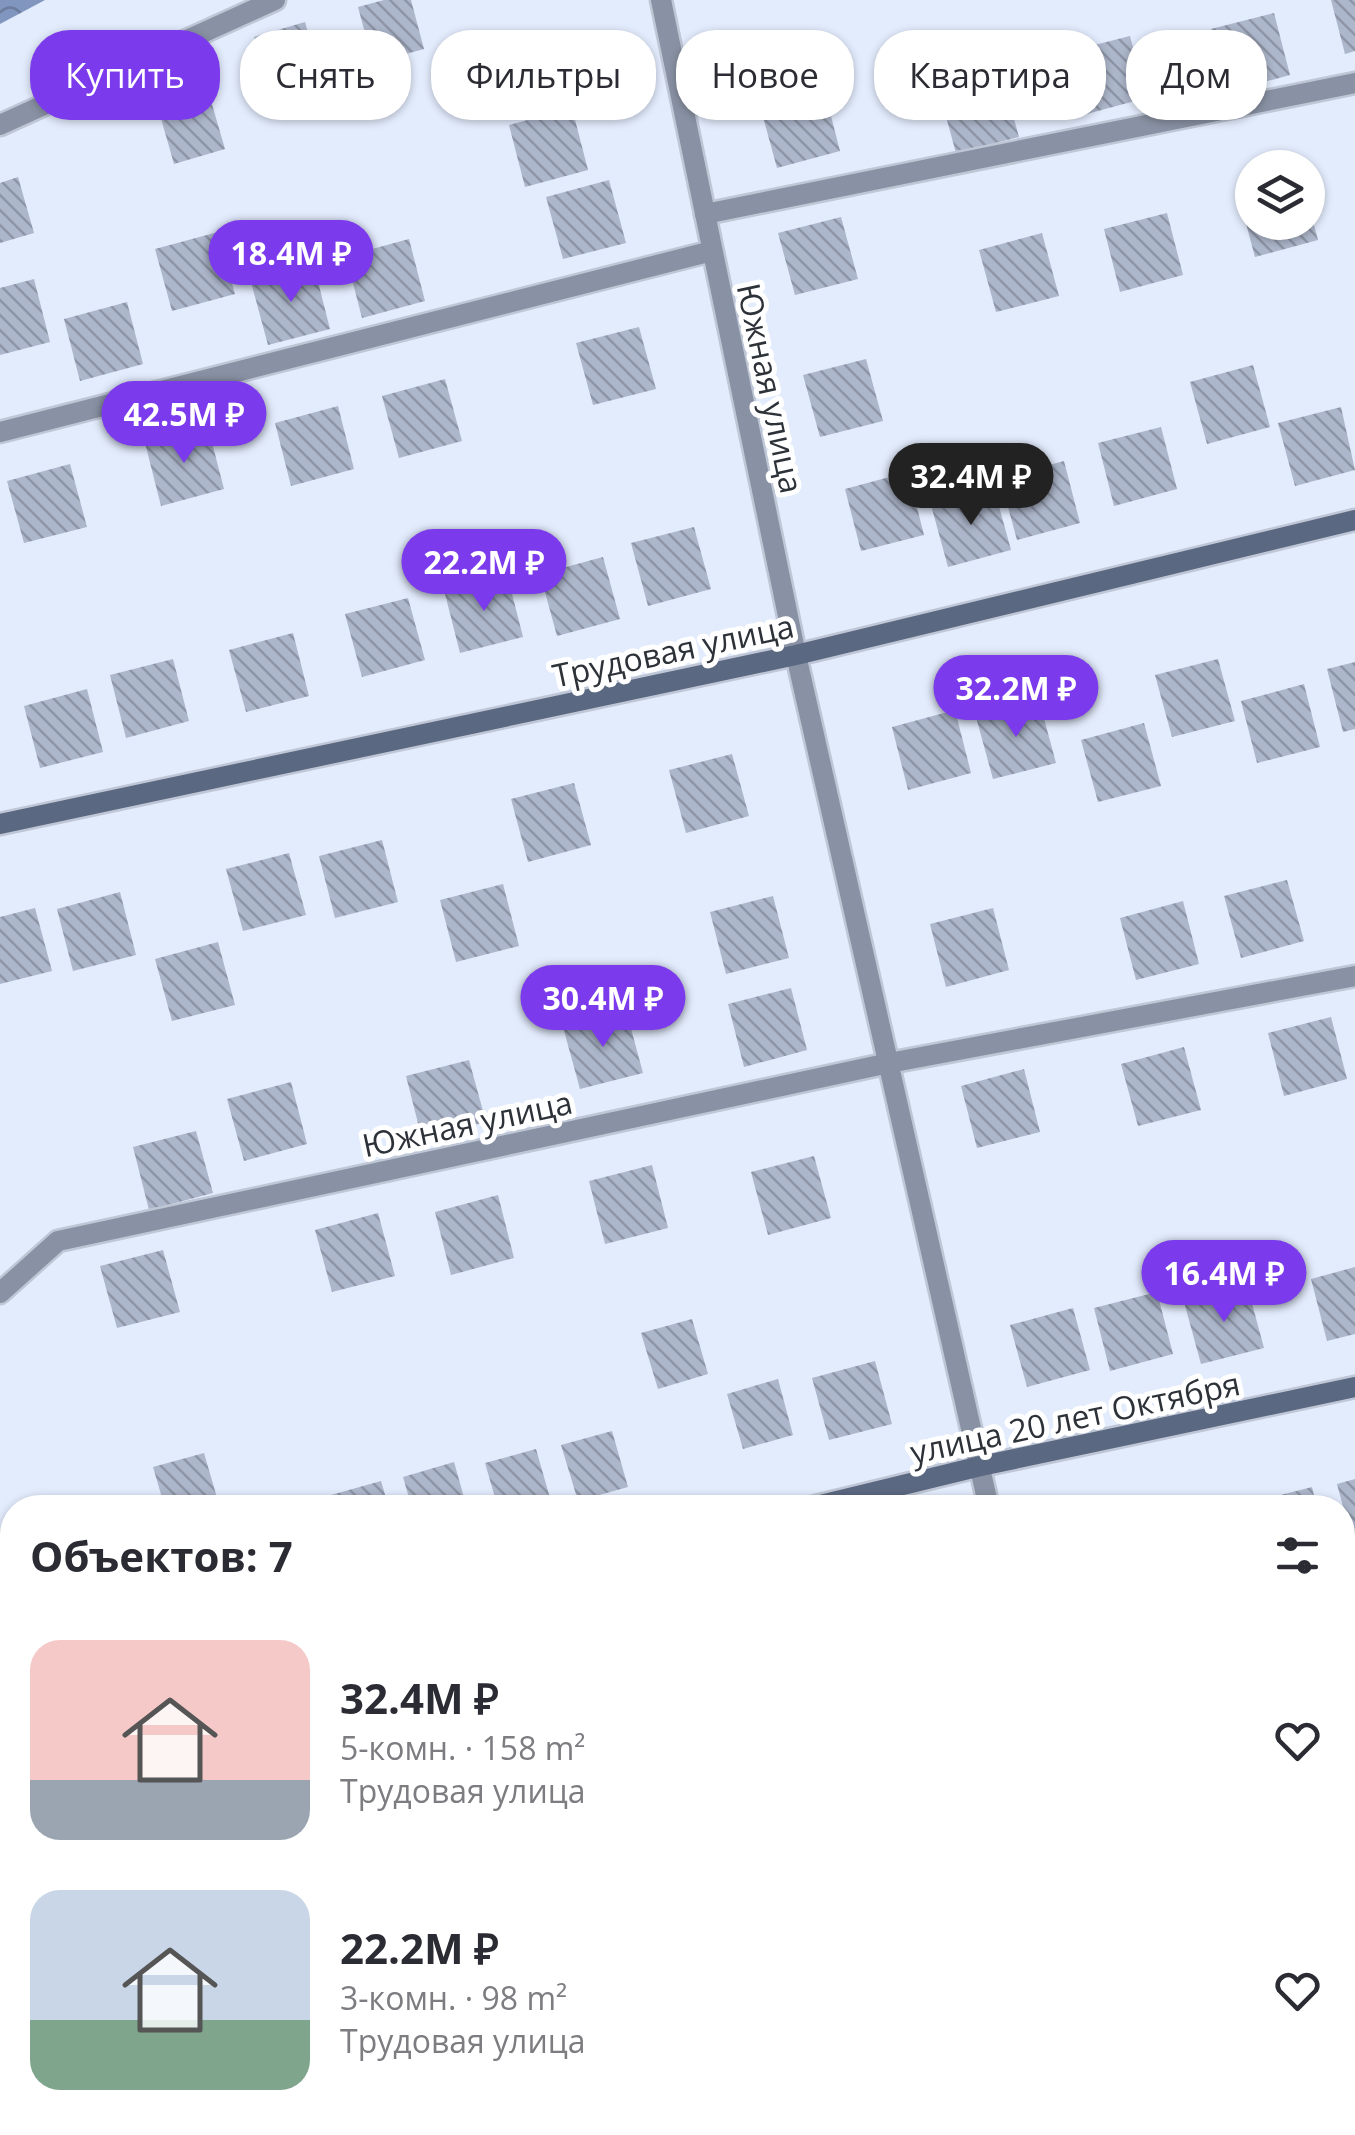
<!DOCTYPE html>
<html lang="ru">
<meta charset="utf-8">
<style>
body{margin:0;font-family:"Open Sans",sans-serif;background:#f2f2f3;color:#2b2b33;height:100vh;display:flex;flex-direction:column;font-size:38px;white-space:nowrap}
*{box-sizing:border-box;margin:0}
p{font-size:32px;color:#7c7c81}
.icon{flex:none;width:55px;height:55px;fill:none;stroke:currentColor;stroke-width:2;stroke-linecap:round;stroke-linejoin:round}
.map{position:relative;flex:1;overflow:hidden}
.panel{position:absolute;left:0px;top:1495px;width:1355px;height:640px;display:flex;flex-direction:column;background:#fff;border-radius:40px 40px 0 0;box-shadow:0 2px 8px #0004}
.panel>*{flex:none}
.hud{position:absolute;left:30px;top:30px;width:1295px;height:90px;display:flex;gap:20px}
.tools{position:absolute;left:1235px;top:150px;display:grid;gap:20px}
.tools a{display:grid;place-items:center;width:90px;height:90px;border-radius:50%;background:#fff;box-shadow:0 2px 8px #0004;font-size:50px}
.price{position:absolute;translate:-50% -85px;padding:0 22px;border-radius:35px;background:#7c3aed;color:#fff;font-size:32px;line-height:65px;filter:drop-shadow(0 2px 5px #0008)}
.price::after{content:'';position:absolute;left:50%;top:60px;width:30px;height:22px;margin-left:-15px;background:inherit;clip-path:polygon(0 0,100% 0,50% 100%)}
.price.active{background:#222;color:#fff}
ul{padding:0;list-style:none}
li{display:flex;align-items:center;gap:30px;height:250px;padding:0 30px}
li span{display:grid;place-items:center;flex:none;width:280px;height:200px;border-radius:30px;color:#555}
li>.icon{margin-inline-start:auto}
span .icon{width:120px;height:120px;fill:#fffc;stroke-width:1}
li b{font-size:42px}
h2{display:flex;justify-content:space-between;align-items:center;height:120px;padding:0 30px;font-size:42px}
.chip{padding:0 35px;border-radius:40px;background:#fff;box-shadow:0 2px 8px #0004;font-size:35px;line-height:90px}
.chip.active{background:#7c3aed;color:#fff}
.map>svg:first-child{display:block}
.water{fill:url(#water-waves)}
.building{fill:url(#building-back-hatch)}
.lines{fill:none;stroke-linecap:round;stroke-linejoin:round}
.service-casing{stroke:#bfc7d6;stroke-width:20}
.minor-casing{stroke:#bfc7d6;stroke-width:25}
.secondary-casing{stroke:#bfc7d6;stroke-width:25}
.service{stroke:#8992a4;stroke-width:15}
.minor{stroke:#8992a4;stroke-width:20}
.secondary{stroke:#5b6881;stroke-width:20}
.labels{text-anchor:middle;dominant-baseline:central;stroke-width:10;stroke-linejoin:round;paint-order:stroke}
.street-label{font-size:32px;fill:#2d3239;stroke:#fff}
</style>
<div class="map">
<svg width="1355" height="2135" viewBox="0 0 1355 2135">
<defs>
<pattern id="water-waves" width="16" height="10" patternUnits="userSpaceOnUse" patternTransform="scale(2.5)"><rect width="16" height="10" fill="#8196be"/><path d="M0 5q4-4 8 0t8 0" fill="none" stroke="#6a7b9b"/></pattern>
<pattern id="building-back-hatch" width="6" height="6" patternUnits="userSpaceOnUse" patternTransform="scale(2.5)"><rect width="6" height="6" fill="#adb7cb"/><path d="M-1 5l2 2M0 0l6 6M5-1l2 2" fill="none" stroke="#8d95a6"/></pattern>
</defs>
<rect width="100%" height="100%" fill="#e3ecfd"/>
<!-- water -->
<polygon class="water" points="0,0 45,0 0,24"/>
<!-- building -->
<g class="building">
<polygon points="384,0 411,0 424,49 373,63 358,7"/>
<polygon points="1331,0 1355,0 1355,51 1345,54"/>
<polygon points="1274,13 1290,75 1227,92 1211,29"/>
<polygon points="305,22 321,78 270,92 254,37"/>
<polygon points="1130,36 1146,98 1083,115 1067,52"/>
<polygon points="1002,75 1019,137 956,153 939,91"/>
<polygon points="824,89 840,151 777,168 760,106"/>
<polygon points="209,94 225,149 174,164 158,108"/>
<polygon points="572,108 588,170 525,187 509,125"/>
<polygon points="18,177 34,233 0,243 0,183"/>
<polygon points="609,180 626,243 563,259 546,197"/>
<polygon points="1252,191 1252,222 1308,222 1309,206 1318,240 1255,257 1238,194"/>
<polygon points="1167,213 1183,275 1120,292 1104,229"/>
<polygon points="841,217 858,279 795,295 778,233"/>
<polygon points="218,232 235,294 172,311 155,249"/>
<polygon points="1042,233 1059,296 996,312 979,250"/>
<polygon points="409,239 425,301 362,318 346,256"/>
<polygon points="314,266 330,329 268,345 251,282"/>
<polygon points="34,279 50,342 0,355 0,288"/>
<polygon points="127,302 143,364 80,381 64,319"/>
<polygon points="639,327 656,389 593,405 576,343"/>
<polygon points="866,359 883,421 820,437 803,375"/>
<polygon points="1253,365 1270,427 1207,444 1190,382"/>
<polygon points="445,379 462,441 399,458 382,396"/>
<polygon points="338,406 354,469 291,486 275,423"/>
<polygon points="1341,407 1355,470 1295,486 1278,423"/>
<polygon points="208,427 224,489 161,506 145,443"/>
<polygon points="1161,427 1177,489 1114,506 1098,443"/>
<polygon points="1064,461 1080,523 1017,540 1000,478"/>
<polygon points="70,464 87,527 24,543 7,481"/>
<polygon points="908,472 924,535 861,551 845,489"/>
<polygon points="994,488 1011,550 948,567 931,505"/>
<polygon points="694,527 711,589 648,606 631,543"/>
<polygon points="603,557 620,619 557,636 540,574"/>
<polygon points="507,574 523,637 460,653 444,590"/>
<polygon points="408,598 425,660 362,677 345,614"/>
<polygon points="293,633 309,696 246,712 229,650"/>
<polygon points="173,659 189,721 126,738 110,675"/>
<polygon points="1218,659 1235,721 1172,737 1155,675"/>
<polygon points="1355,662 1355,729 1343,732 1327,669"/>
<polygon points="1304,684 1320,747 1257,763 1241,701"/>
<polygon points="87,689 103,752 40,768 24,706"/>
<polygon points="1039,700 1056,763 993,779 976,717"/>
<polygon points="955,710 971,773 908,790 892,727"/>
<polygon points="1144,723 1161,786 1098,802 1081,740"/>
<polygon points="732,754 749,816 686,833 669,770"/>
<polygon points="574,783 591,845 528,862 511,799"/>
<polygon points="382,840 398,902 335,918 319,856"/>
<polygon points="289,853 306,915 243,931 226,869"/>
<polygon points="1287,880 1304,941 1241,958 1224,896"/>
<polygon points="503,884 519,946 456,962 440,900"/>
<polygon points="120,892 136,955 73,971 57,909"/>
<polygon points="773,896 789,958 726,974 710,912"/>
<polygon points="1183,901 1199,964 1136,980 1120,918"/>
<polygon points="35,908 52,971 0,984 0,917"/>
<polygon points="993,908 1009,970 946,987 930,924"/>
<polygon points="218,942 235,1005 172,1021 155,959"/>
<polygon points="791,988 807,1050 744,1067 728,1004"/>
<polygon points="626,1010 643,1073 580,1089 563,1027"/>
<polygon points="1331,1017 1347,1079 1284,1096 1268,1033"/>
<polygon points="1184,1047 1201,1110 1138,1126 1121,1064"/>
<polygon points="469,1060 486,1122 422,1139 406,1076"/>
<polygon points="1024,1069 1040,1132 977,1148 961,1086"/>
<polygon points="291,1082 307,1144 244,1161 227,1099"/>
<polygon points="196,1131 213,1193 149,1210 133,1147"/>
<polygon points="814,1156 831,1218 768,1235 751,1172"/>
<polygon points="652,1165 668,1228 605,1244 589,1181"/>
<polygon points="498,1195 514,1258 451,1275 435,1212"/>
<polygon points="378,1213 395,1276 332,1292 315,1230"/>
<polygon points="163,1250 180,1312 117,1328 100,1266"/>
<polygon points="1355,1267 1355,1334 1327,1341 1311,1279"/>
<polygon points="1247,1285 1264,1348 1201,1364 1184,1302"/>
<polygon points="1157,1292 1173,1354 1110,1371 1094,1308"/>
<polygon points="1073,1308 1090,1370 1027,1387 1010,1325"/>
<polygon points="692,1319 708,1374 658,1389 641,1333"/>
<polygon points="875,1361 892,1424 829,1440 812,1378"/>
<polygon points="778,1379 793,1435 743,1449 727,1394"/>
<polygon points="612,1431 628,1487 578,1501 561,1445"/>
<polygon points="536,1449 552,1505 498,1508 485,1463"/>
<polygon points="204,1453 220,1508 165,1508 153,1467"/>
<polygon points="454,1462 467,1508 412,1508 403,1477"/>
<polygon points="1355,1479 1355,1548 1354,1548 1337,1484"/>
<polygon points="381,1481 389,1508 334,1508 331,1495"/>
<polygon points="1312,1487 1317,1508 1250,1508 1249,1503"/>
<polygon points="289,1497 292,1508 256,1508 256,1506"/>
<polygon points="12,1559 12,1620 4,1622 0,1607 0,1563"/>
<polygon points="1355,1742 1355,1809 1342,1813 1342,1746"/>
<polygon points="12,1810 12,1870 3,1873 0,1813"/>
<polygon points="12,2085 12,2122 96,2122 99,2135 0,2135 0,2088"/>
<polygon points="928,2122 995,2122 998,2135 931,2135"/>
<polygon points="1355,2127 1355,2135 1330,2135 1330,2134"/>
</g>
<g class="lines">
<!-- service casing -->
<g class="service-casing">
<polyline id="service" points="914,2122 917,2135"/>
</g>
<!-- minor casing -->
<g class="minor-casing">
<g id="minor">
<polyline points="661,0 796,655 989,1508"/>
<polyline points="0,125 275,0"/>
<polyline points="705,214 1355,83"/>
<polyline points="0,432 712,251"/>
<polyline points="0,1293 58,1241 889,1063 1355,976"/>
<polyline points="1342,1843 1355,1839"/>
<polyline points="1122,2122 1125,2135"/>
</g>
</g>
<!-- secondary casing -->
<g class="secondary-casing">
<g id="secondary">
<polyline points="0,824 796,655 1355,520"/>
<polyline points="808,1508 981,1466 1355,1387"/>
<polyline points="0,1700 12,1698"/>
</g>
</g>
<!-- service -->
<use href="#service" class="service"/>
<!-- minor -->
<use href="#minor" class="minor"/>
<!-- secondary -->
<use href="#secondary" class="secondary"/>
</g>
<g class="labels">
<!-- street labels -->
<g class="street-label">
<text transform="translate(771 388) rotate(78)">Южная улица</text>
<text transform="translate(673 650) rotate(-12)">Трудовая улица</text>
<text transform="translate(467 1123) rotate(-12)">Южная улица</text>
<text transform="translate(1075 1417) rotate(-12)">улица 20 лет Октября</text>
</g>
</g>
</svg>
<div class="tools">
<a><svg class="icon" aria-label="layers" viewBox="0 0 24 24"><path d="M12 4l9 5-9 5-9-5zM3 14l9 5 9-5"/></svg></a>
</div>
<b class="price" style="left:291px;top:305px">18.4M ₽</b>
<b class="price" style="left:184px;top:466px">42.5M ₽</b>
<b class="price active" style="left:971px;top:528px">32.4M ₽</b>
<b class="price" style="left:484px;top:614px">22.2M ₽</b>
<b class="price" style="left:1016px;top:740px">32.2M ₽</b>
<b class="price" style="left:603px;top:1050px">30.4M ₽</b>
<b class="price" style="left:1224px;top:1325px">16.4M ₽</b>
<div class="hud">
<a class="chip active">Купить</a>
<a class="chip">Снять</a>
<a class="chip">Фильтры</a>
<a class="chip">Новое</a>
<a class="chip">Квартира</a>
<a class="chip">Дом</a>
</div>
<section class="panel">
<h2>Объектов: 7<svg class="icon" aria-label="filters" viewBox="0 0 24 24"><path d="M4 7h16M4 17h16"/><circle cx="9" cy="7" r="2"/><circle cx="15" cy="17" r="2"/></svg></h2>
<ul>
<li><span style="background:linear-gradient(#f6c9c9 70%,#9aa5b1 0)"><svg class="icon" aria-label="home" viewBox="0 0 24 24"><path d="M3 11l9-7 9 7M6 9v11h12V9"/></svg></span><div><b>32.4M ₽</b><p>5-комн. · 158 m²</p><p>Трудовая улица</p></div><svg class="icon" aria-label="heart" viewBox="0 0 24 24"><path d="M12 20l-8-8c-3-5 5-10 8-4 3-6 11-1 8 4z"/></svg></li>
<li><span style="background:linear-gradient(#c9d6e8 65%,#7fa58c 0)"><svg class="icon" aria-label="home" viewBox="0 0 24 24"><path d="M3 11l9-7 9 7M6 9v11h12V9"/></svg></span><div><b>22.2M ₽</b><p>3-комн. · 98 m²</p><p>Трудовая улица</p></div><svg class="icon" aria-label="heart" viewBox="0 0 24 24"><path d="M12 20l-8-8c-3-5 5-10 8-4 3-6 11-1 8 4z"/></svg></li>
</ul>
</section>
</div>
